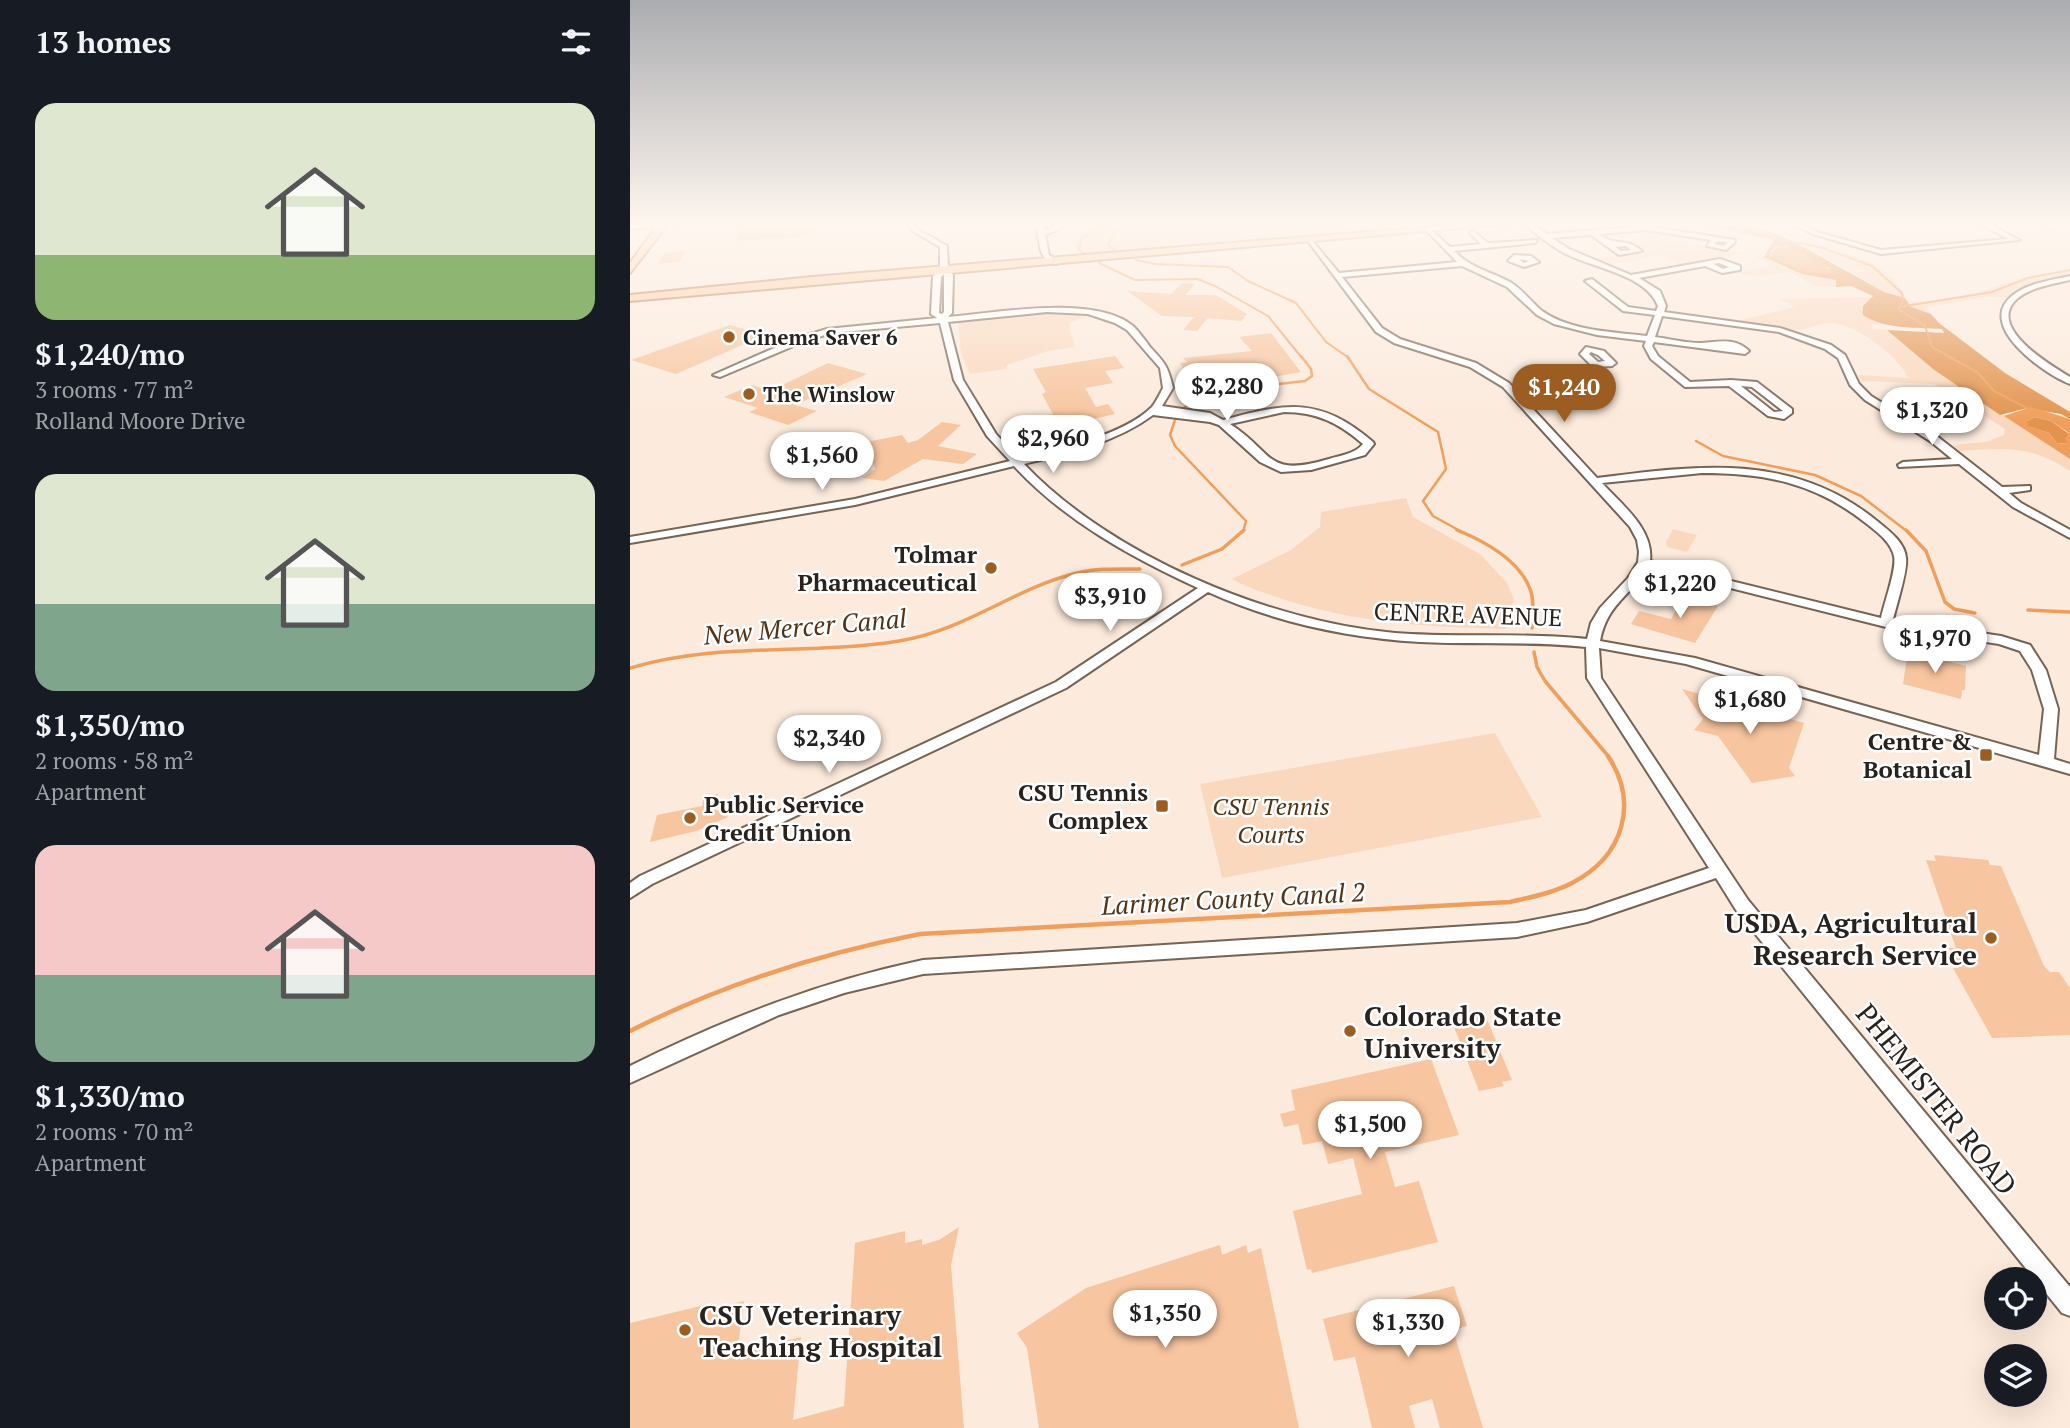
<!DOCTYPE html>
<meta charset="utf-8">
<style>
body{margin:0;font-family:"PT Serif",serif;background:#20242c;color:#f1f3f6;height:100vh;display:flex;flex-direction:column;font-size:26px;white-space:nowrap}
*{box-sizing:border-box;margin:0}
p{font-size:23px;color:#9ea1a6}
.icon{flex:none;width:38px;height:38px;fill:none;stroke:currentColor;stroke-width:2;stroke-linecap:round;stroke-linejoin:round}
.map{position:relative;flex:1;overflow:hidden}
.drawer{display:flex;flex-direction:column;background:#171b24;width:630px}
.drawer>*{flex:none}
.tools{position:absolute;left:1354px;top:1267px;display:grid;gap:14px}
.tools a{display:grid;place-items:center;width:63px;height:63px;border-radius:50%;background:#171b24;box-shadow:0 7px 28px #0002;font-size:35px}
.price{position:absolute;translate:-50% -60px;padding:0 16px;border-radius:24px;background:#fff;color:#222;font-size:23px;line-height:46px;filter:drop-shadow(0 2px 4px #0008)}
.price::after{content:'';position:absolute;left:50%;top:42px;width:21px;height:16px;margin-left:-10px;background:inherit;clip-path:polygon(0 0,100% 0,50% 100%)}
.price.current{background:#9b5d22;color:#fff}
ul{padding:0;list-style:none}
li{display:grid;align-content:center;gap:14px;height:371px;padding:0 35px}
li span{display:grid;place-items:center;height:217px;border-radius:21px;color:#555}
li>.icon{margin-inline-start:auto}
span .icon{width:126px;height:126px;fill:#fffc;stroke-width:1}
li b{font-size:30px}
h2{display:flex;justify-content:space-between;align-items:center;height:84px;padding:0 35px;font-size:30px}
main{display:flex;flex:1;min-height:0}
.map>svg:first-child{display:block}
.green{fill:#fad8be}
.forest{fill:#e2934e;fill-rule:evenodd}
.water{fill:#ef9f5b;fill-rule:evenodd}
.lines{fill:none;stroke-linecap:round;stroke-linejoin:round}
.stream-far3{stroke:#ef9f5b;stroke-width:2}
.stream-far2{stroke:#ef9f5b;stroke-width:2.5}
.stream-far1{stroke:#ef9f5b;stroke-width:3.5}
.stream{stroke:#ef9f5b;stroke-width:4.5}
.building{fill:#f7c59f}
.minor-casing{stroke:#766354;stroke-width:4}
.major-casing{stroke:#b47742;stroke-width:4}
.minor{fill:#fff;fill-rule:evenodd}
.major{fill:#fec99a;fill-rule:evenodd}
.poi-dot{fill:#9b5d22;stroke:#fff;stroke-width:2.5}
.labels{text-anchor:middle;dominant-baseline:central;stroke-width:5;stroke-linejoin:round;paint-order:stroke}
.far-poi-label{font-size:21px;font-weight:bold;fill:#2a221c;stroke:#fff;text-anchor:start}
.poi-label{font-size:24px;font-weight:bold;fill:#2a221c;stroke:#fff;text-anchor:end}
.street-label{font-size:24px;fill:#2a221c;stroke:#fff}
.park-label{font-size:24px;font-style:italic;fill:#533316;stroke:#fff}
.water-label{font-size:26px;font-style:italic;fill:#543317;stroke:#fff}
.near-poi-label{font-size:28px;font-weight:bold;fill:#2a221c;stroke:#fff;text-anchor:start}
.near-street-label{font-size:28px;fill:#2a221c;stroke:#fff}
</style>
<main>
<section class="drawer">
<h2>13 homes<svg class="icon" aria-label="filters" viewBox="0 0 24 24"><path d="M4 7h16M4 17h16"/><circle cx="9" cy="7" r="2"/><circle cx="15" cy="17" r="2"/></svg></h2>
<ul>
<li><span style="background:linear-gradient(#dfe7d0 70%,#8fb573 0)"><svg class="icon" aria-label="home" viewBox="0 0 24 24"><path d="M3 11l9-7 9 7M6 9v11h12V9"/></svg></span><div><b>$1,240/mo</b><p>3 rooms · 77 m²</p><p>Rolland Moore Drive</p></div></li>
<li><span style="background:linear-gradient(#dfe7d0 60%,#7fa58c 0)"><svg class="icon" aria-label="home" viewBox="0 0 24 24"><path d="M3 11l9-7 9 7M6 9v11h12V9"/></svg></span><div><b>$1,350/mo</b><p>2 rooms · 58 m²</p><p>Apartment</p></div></li>
<li><span style="background:linear-gradient(#f6c9c9 60%,#7fa58c 0)"><svg class="icon" aria-label="home" viewBox="0 0 24 24"><path d="M3 11l9-7 9 7M6 9v11h12V9"/></svg></span><div><b>$1,330/mo</b><p>2 rooms · 70 m²</p><p>Apartment</p></div></li>
</ul>
</section>
<div class="map">
<svg width="1440" height="1428" viewBox="0 0 1440 1428">
<rect width="100%" height="100%" fill="#fceadc"/>
<!-- green -->
<g class="green">
<polygon points="470,223 785,223 788,226 449,255 445,246 451,235"/>
<path d="M1017 229 1043 233 1037 240 1134 257 1155 268 1206 280V287L1185 286 1159 272 1129 276 1104 273 1139 266C1114 238 1076 269 1052 265 1045 264 1040 257 1033 256 1003 254 992 272 959 259L1015 254 998 242 1007 238 997 230Z"/>
<path d="M1167 240C1201 248 1262 261 1275 298L1254 292Z"/>
<path d="M1440 269V276L1411 281 1377 297H1357L1297 307 1301 314 1281 307 1277 300C1303 310 1369 285 1396 277 1410 273 1426 272 1440 269Z"/>
<path d="M1244 297 1254 325 1241 324 1243 329 1257 330 1303 369 1440 459V471C1400 445 1376 448 1330 451L1323 445 1356 442 1374 435 1375 429 1304 384 1232 381 1229 375 1278 378C1269 356 1225 323 1201 323 1188 323 1175 331 1163 330 1143 329 1123 324 1103 322L1165 307 1149 299Z"/>
<polygon points="413,313 456,316 438,324 441,325 439,327 445,347 418,351 377,365 376,369 340,374 331,353 328,321"/>
<path d="M776 498 783 517 850 554 877 583 884 599 876 629C798 627 726 623 652 599 635 593 618 588 602 579L661 550 690 527 691 512Z"/>
<polygon points="1043,529 1067,535 1057,552 1037,547 1036,542"/>
<polygon points="865,733 912,817 592,878 570,784"/>
</g>
<!-- forest -->
<g class="forest">
<path d="M1063 223C1106 223 1141 228 1177 249L1254 292 1275 298 1281 307 1301 314 1309 323 1375 373 1440 412V419L1431 414 1397 408 1370 415 1303 369 1257 330 1314 333 1312 329C1286 327 1256 330 1233 315V306L1243 296 1221 286 1206 287V280L1172 274 1138 259 1134 257 1144 240ZM1156 245 1163 252 1201 269 1179 273 1139 255 1144 247Z"/>
<polygon points="1405,417 1421,421 1439,434 1439,444 1427,443 1419,433 1397,426 1397,421"/>
</g>
<!-- water -->
<g class="water">
<polygon points="1151,244 1193,264 1203,273 1179,273 1139,255"/>
<path d="M1401 407 1440 419V459L1374 416ZM1405 417 1421 421 1439 433 1435 439 1438 444 1427 443 1419 433 1398 426 1397 421Z"/>
</g>
<g class="lines">
<!-- stream-far3 -->
<g class="stream-far3">
<polyline points="1080,223 1119,227 1156,241 1190,247 1242,266 1272,293 1273,301 1268,309 1295,326 1302,347 1322,358"/>
<polyline points="1406,223 1429,233"/>
<polyline points="486,251 478,245 489,223"/>
<polyline points="455,254 449,249 452,238 474,223"/>
<polyline points="506,260 525,264 598,267 618,281 666,303 696,342 719,358"/>
<polyline points="469,263 505,280 567,279 585,286 638,316 672,358"/>
<polyline points="1269,307 1362,292 1398,278 1440,270"/>
</g>
<!-- stream-far2 -->
<g class="stream-far2">
<polyline points="717,356 739,389 808,432 816,469 793,501 803,516 832,532"/>
<polyline points="1318,356 1347,372 1364,391 1397,408"/>
<polyline points="555,407 576,392 675,381 682,376 681,369 671,356"/>
<polyline points="545,420 540,435 545,446 616,521 613,532"/>
<polyline points="1066,441 1093,456 1185,475 1231,496 1278,532"/>
</g>
<!-- stream-far1 -->
<g class="stream-far1">
<path d="M827 530C854 541 889 560 900 589 905 601 902 616 902 628"/>
<polyline points="1276,530 1296,551 1315,602 1324,609 1345,613"/>
<polyline points="552,565 592,549 614,530"/>
<polyline points="1398,610 1440,612"/>
<polyline points="904,652 907,667 915,681 979,757"/>
<path d="M0 668C92 641 177 656 269 641 337 630 384 588 447 573 467 568 489 569 510 569"/>
</g>
<!-- stream -->
<path class="stream" d="M0 1031C93 984 188 954 290 934L880 902C901 897 923 893 942 883 994 856 1009 803 978 756"/>
</g>
<!-- building -->
<g class="building">
<polygon points="143,223 188,223 184,234 171,237 106,241 113,225"/>
<polygon points="55,251 49,262 27,264 34,253"/>
<polygon points="552,283 565,284 555,295 586,295 617,314 612,321 578,318 567,331 553,330 564,317 532,316 497,291 541,294"/>
<polygon points="100,325 135,335 46,374 1,360"/>
<polygon points="641,333 671,372 639,378 626,363 586,370 590,375 561,379 550,363 557,362 553,358 622,351 609,337"/>
<polygon points="485,356 494,368 475,371 483,383 455,388 466,407 478,404 485,414 438,425 407,427 403,418 423,414 412,394 416,392 403,369"/>
<polygon points="198,363 237,374 165,405 187,411 158,425 119,412 128,408 94,397 122,385 140,391"/>
<polygon points="312,422 331,425 308,446 347,454 333,464 293,459 254,481 232,478 245,469 236,442 272,435 278,443 288,440"/>
<polygon points="1053,597 1088,606 1065,643 1001,624 1009,611 1041,619"/>
<polygon points="1278,651 1336,666 1335,690 1332,690 1331,699 1273,684"/>
<polygon points="1052,689 1174,723 1159,768 1165,776 1122,783 1088,736 1064,730 1073,719"/>
<polygon points="88,794 85,809 98,817 66,831 20,842 27,815 72,806 74,795"/>
<polygon points="1304,855 1358,860 1360,865 1371,866 1414,966 1420,972 1429,972 1440,988 1440,1035 1362,1038 1323,968 1326,968 1319,948 1326,948 1296,860 1306,861"/>
<polygon points="854,1012 882,1080 872,1082 874,1086 849,1091 821,1019"/>
<polygon points="801,1059 829,1135 755,1152 765,1187 789,1181 808,1242 682,1273 681,1269 677,1270 663,1211 732,1194 723,1158 698,1164 692,1141 673,1145 668,1124 654,1127 650,1114 665,1110 661,1090"/>
<polygon points="329,1227 321,1265 334,1428 0,1428 0,1323 79,1304 78,1310 114,1301 107,1353 171,1337 163,1420 214,1406 225,1243 275,1231 275,1243 292,1239 292,1245 309,1240"/>
<polygon points="590,1245 592,1255 616,1245 618,1253 631,1248 669,1428 409,1428 397,1348 387,1333 456,1288"/>
<polygon points="824,1286 837,1326 823,1330 853,1428 810,1428 802,1399 779,1406 785,1428 742,1428 725,1357 704,1361 693,1319"/>
</g>
<g class="lines">
<!-- minor casing -->
<g class="minor-casing">
<g id="minor">
<polygon points="35,223 67,223 0,229 0,225"/>
<path d="M277 223H283L287 229 317 246 318 269 323 275 322 313 318 317C366 313 464 294 503 326 509 332 515 340 520 347 535 363 538 366 543 388L532 406 580 413 593 420C657 403 689 396 743 442L744 444 735 455 681 470 651 472 630 462 589 425 580 422 523 415C485 443 438 453 394 464 481 556 640 622 765 633 829 638 893 632 957 639L961 623 970 608 998 578 1008 562 1009 552 1007 540 1000 527 873 387 840 367 764 343 746 332 678 241 680 238 709 273 827 262 796 230 798 227 820 247 851 244 840 233 843 231 858 243 907 240 905 243 824 251C841 268 859 271 880 282 892 289 901 302 912 311 940 331 984 332 1017 336L1025 315 993 311 955 281 962 279 998 307 1026 311 1028 306C1016 274 962 268 934 253 920 245 904 233 894 223H901L917 234 1016 226 1105 240V242L1096 250 1077 246 1081 240 1016 230 969 234C987 248 994 236 1012 251L989 255 961 235 922 238 939 249 1001 275 1090 259 1110 266V270L1092 273 1075 266 1009 278 1030 291 1036 306 1034 312 1150 328 1201 345 1215 355 1229 384 1241 396 1270 414 1293 411V415L1277 418 1308 437 1372 487 1400 486V490L1379 493 1391 503 1440 530V538L1383 507 1329 464 1269 467 1268 465 1273 462 1322 459 1300 441 1235 400 1220 385 1208 358 1195 349 1149 332 1032 316 1025 337C1040 339 1056 343 1071 343 1088 342 1105 337 1119 351L1115 354 1024 342 1022 346 1028 356 1060 382 1101 380 1127 382 1162 409V413L1154 419 1138 416 1099 386 1055 387 1021 359 1014 346 1016 341 967 335 924 324 907 315 877 287 832 266 712 277 752 328 770 339 846 363 879 383 967 478C1067 465 1163 452 1247 521 1258 530 1275 542 1276 558 1278 571 1266 606 1263 620L1371 636 1400 645 1416 670 1428 709 1424 759 1440 764V774L1056 664 969 648 971 678 1118 900 1440 1287V1316L1432 1313 1106 910 1086 878 957 922 887 937 293 974 214 993 149 1015 0 1083V1066C95 1019 189 982 293 960L887 923 956 910 1079 868 957 678 956 647C901 641 846 645 790 642 719 638 644 622 578 592L436 688 22 884 0 898V883L10 876 426 682 568 588C501 557 435 521 384 466L225 505 0 543V537L225 499 380 461 357 436 324 380 310 323 201 333 173 342 90 377 83 375 167 338 197 329 307 318 301 314 303 276 310 269V247L283 231ZM1088 241 1098 242 1094 246 1084 244ZM996 246 1001 250 991 251 985 247ZM1089 263 1099 267 1093 269 1084 264ZM314 274V312L312 314 309 313 311 277ZM417 312 458 314 485 323 497 330 530 368 533 388C530 394 526 402 522 407 494 435 427 450 389 459L366 434 333 380 318 322ZM1111 386 1122 387 1153 411 1144 412ZM654 412C687 412 709 423 733 444 725 454 711 455 699 459 635 478 645 453 600 424ZM1072 473C1136 473 1186 483 1237 524 1247 532 1261 542 1264 556 1267 569 1254 603 1251 618L1020 561C1024 529 991 504 972 483ZM1017 567 1256 627 1369 644 1390 651 1402 670 1414 709 1409 755 1065 658 970 641C977 603 1001 597 1017 567Z"/>
<path d="M410 223H419L414 226 415 231 425 227 422 223H428L432 228 415 235 419 255 427 260V264C408 262 409 240 407 225Z"/>
<polygon points="1160,223 1168,223 1187,232 1251,250 1378,239 1349,223 1357,223 1389,240 1251,254 1183,234"/>
<path d="M884 255 901 256 909 262 894 267 878 261ZM889 259 899 261 894 263Z"/>
<path d="M1440 276V280C1423 284 1402 287 1388 298 1354 326 1420 365 1440 377V384C1414 374 1344 325 1383 295 1398 283 1422 280 1440 276Z"/>
<path d="M956 347 974 351 986 363 982 366 963 367 950 354ZM961 352 968 355 975 361 968 362 959 354Z"/>
</g>
</g>
<!-- major casing -->
<g class="major-casing">
<g id="major">
<polygon points="25,223 34,229 0,273 0,263 24,230 20,226"/>
<polygon points="851,223 887,223 0,301 0,295 182,277"/>
</g>
</g>
<!-- minor -->
<use href="#minor" class="minor"/>
<!-- major -->
<use href="#major" class="major"/>
</g>
<!-- sky -->
<linearGradient id="sky" x2="0" y2="1"><stop stop-color="#abacb0"/><stop offset="0.53" stop-color="#fef6ef"/><stop offset="1" stop-color="#fef6ef" stop-opacity="0"/></linearGradient>
<rect width="1440" height="423" fill="url(#sky)"/>
<!-- markers -->
<g class="poi-dot">
<circle cx="99" cy="337" r="7"/>
<circle cx="119" cy="394" r="7"/>
<circle cx="361" cy="568" r="7"/>
<rect x="1349" y="748" width="14" height="14" rx="3.5"/>
<rect x="525" y="799" width="14" height="14" rx="3.5"/>
<circle cx="60" cy="818" r="7"/>
<circle cx="1361" cy="938" r="7"/>
<circle cx="720" cy="1031" r="7"/>
<circle cx="55" cy="1330" r="7"/>
</g>
<g class="labels">
<!-- far-poi labels -->
<g class="far-poi-label">
<text x="113" y="337">Cinema Saver 6</text>
<text x="133" y="394">The Winslow</text>
</g>
<!-- poi labels -->
<g class="poi-label">
<text x="347" y="554">Tolmar<tspan x="347" dy="28">Pharmaceutical</tspan></text>
<text x="1342" y="741">Centre &amp;<tspan x="1342" dy="28">Botanical</tspan></text>
<text x="518" y="792">CSU Tennis<tspan x="518" dy="28">Complex</tspan></text>
<text x="74" y="804" text-anchor="start">Public Service<tspan x="74" dy="28">Credit Union</tspan></text>
</g>
<!-- street labels -->
<g class="street-label">
<text transform="translate(838 614) rotate(2)">CENTRE AVENUE</text>
</g>
<!-- park labels -->
<g class="park-label">
<text x="641" y="806">CSU Tennis<tspan x="641" dy="28">Courts</tspan></text>
</g>
<!-- water labels -->
<g class="water-label">
<text transform="translate(175 626) rotate(-5)">New Mercer Canal</text>
<text transform="translate(603 898) rotate(-3)">Larimer County Canal 2</text>
</g>
<!-- near-poi labels -->
<g class="near-poi-label">
<text x="1347" y="922" text-anchor="end">USDA, Agricultural<tspan x="1347" dy="32">Research Service</tspan></text>
<text x="734" y="1015">Colorado State<tspan x="734" dy="32">University</tspan></text>
<text x="69" y="1314">CSU Veterinary<tspan x="69" dy="32">Teaching Hospital</tspan></text>
</g>
<!-- near-street labels -->
<g class="near-street-label">
<text transform="translate(1307 1099) rotate(51)">PHEMISTER ROAD</text>
</g>
</g>
</svg>
<div class="tools">
<a><svg class="icon" aria-label="locate" viewBox="0 0 24 24"><circle cx="12" cy="12" r="6"/><path d="M12 2v4M12 18v4M2 12h4M18 12h4"/></svg></a>
<a><svg class="icon" aria-label="layers" viewBox="0 0 24 24"><path d="M12 4l9 5-9 5-9-5zM3 14l9 5 9-5"/></svg></a>
</div>
<b class="price" style="left:597px;top:423px">$2,280</b>
<b class="price current" style="left:934px;top:424px">$1,240</b>
<b class="price" style="left:1302px;top:447px">$1,320</b>
<b class="price" style="left:423px;top:475px">$2,960</b>
<b class="price" style="left:192px;top:492px">$1,560</b>
<b class="price" style="left:1050px;top:620px">$1,220</b>
<b class="price" style="left:480px;top:633px">$3,910</b>
<b class="price" style="left:1305px;top:675px">$1,970</b>
<b class="price" style="left:1120px;top:736px">$1,680</b>
<b class="price" style="left:199px;top:775px">$2,340</b>
<b class="price" style="left:740px;top:1161px">$1,500</b>
<b class="price" style="left:535px;top:1350px">$1,350</b>
<b class="price" style="left:778px;top:1359px">$1,330</b>
</div>
</main>
